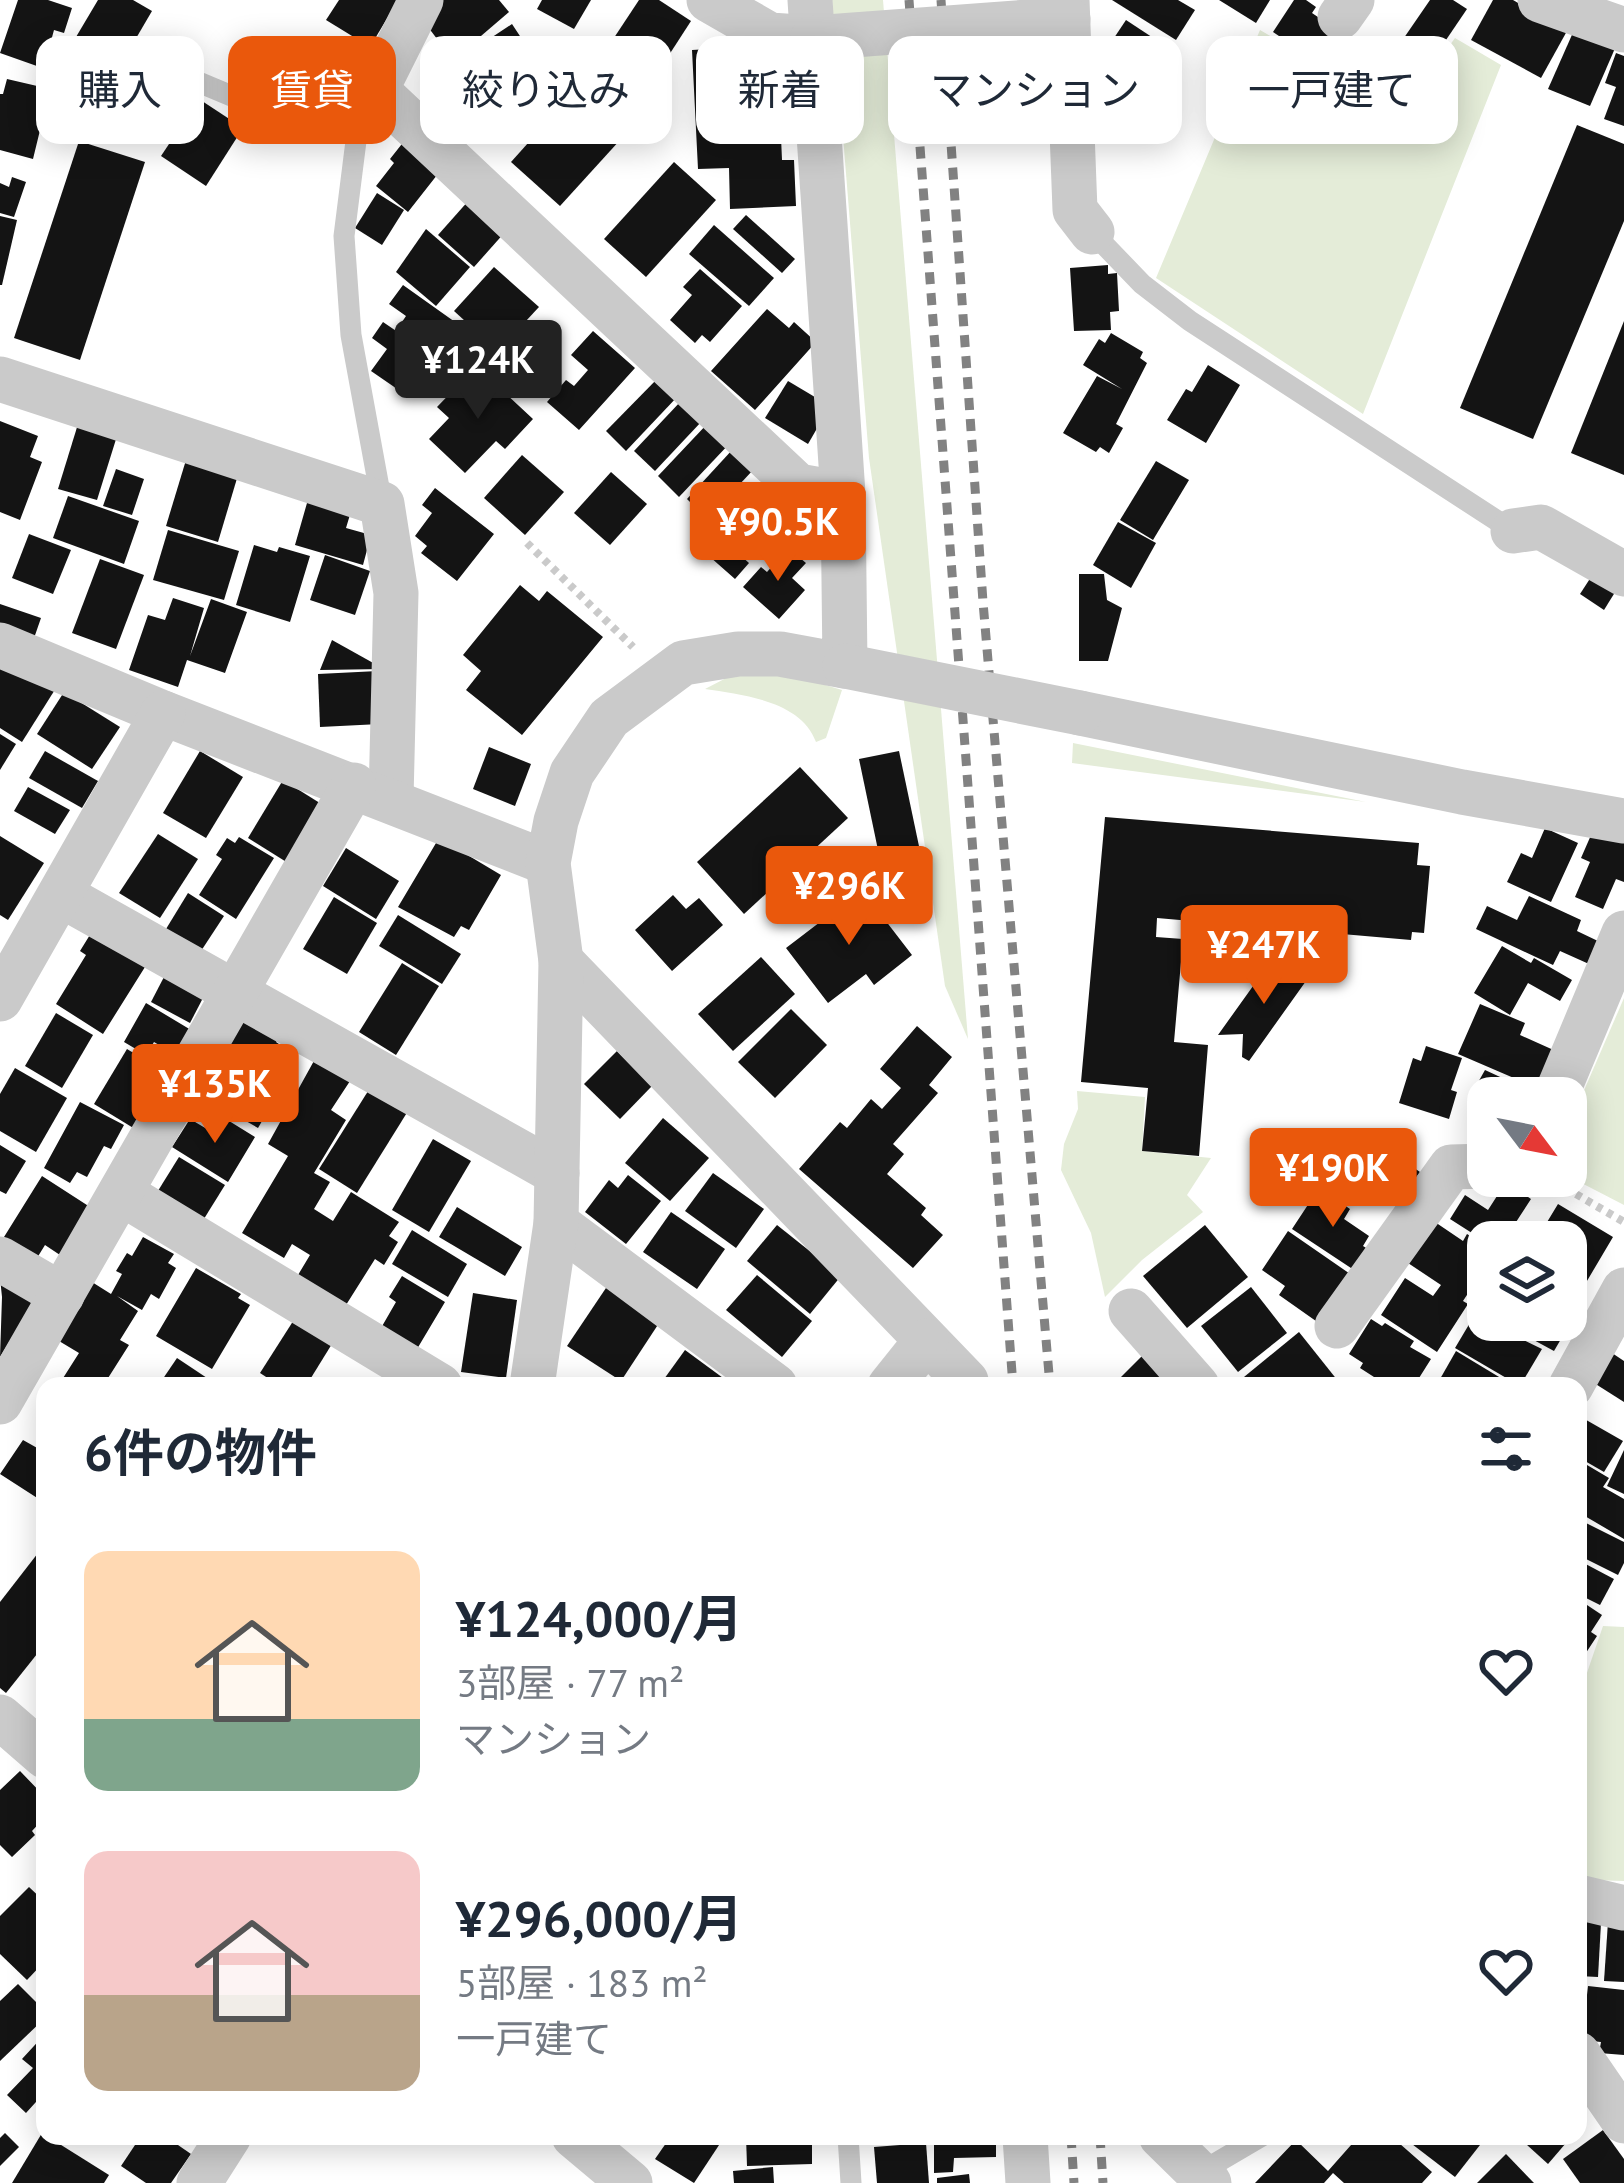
<!DOCTYPE html>
<html lang="ja">
<meta charset="utf-8">
<style>
body{margin:0;font-family:"PT Sans","Noto Sans JP",sans-serif;background:#f6f6f7;color:#1f2937;height:100vh;display:flex;flex-direction:column;font-size:45px;white-space:nowrap}
*{box-sizing:border-box;margin:0}
p{font-size:39px;color:#747a83}
.icon{flex:none;width:66px;height:66px;fill:none;stroke:currentColor;stroke-width:2;stroke-linecap:round;stroke-linejoin:round}
.map{position:relative;flex:1;overflow:hidden}
.panel{position:absolute;left:36px;top:1377px;width:1551px;height:768px;display:flex;flex-direction:column;background:#fff;border-radius:24px;box-shadow:0 6px 30px #0003}
.panel>*{flex:none}
.top-card{position:absolute;left:36px;top:36px;width:1554px;height:108px;display:flex;gap:24px}
.needle{width:78px;rotate:122deg}
.buttons{position:absolute;left:1467px;top:1077px;display:grid;gap:24px}
.buttons a{display:grid;place-items:center;width:120px;height:120px;border-radius:24px;background:#fff;box-shadow:0 6px 30px #0003;font-size:60px}
.price{position:absolute;translate:-50% -102px;padding:0 27px;border-radius:12px;background:#ea580c;color:#fff;font-size:39px;line-height:78px;filter:drop-shadow(0 3px 6px #0008)}
.price::after{content:'';position:absolute;left:50%;top:72px;width:36px;height:27px;margin-left:-18px;background:inherit;clip-path:polygon(0 0,100% 0,50% 100%)}
.price.active{background:#222;color:#fff}
ul{padding:0;list-style:none}
li{display:flex;align-items:center;gap:36px;height:300px;padding:0 48px}
li span{display:grid;place-items:center;flex:none;width:336px;height:240px;border-radius:24px;color:#555}
li>.icon{margin-inline-start:auto}
span .icon{width:144px;height:144px;fill:#fffc;stroke-width:1}
li b{font-size:51px}
h2{display:flex;justify-content:space-between;align-items:center;height:144px;padding:0 48px;font-size:51px}
.tag{padding:0 42px;border-radius:24px;background:#fff;box-shadow:0 6px 30px #0003;font-size:42px;line-height:108px}
.tag.active{background:#ea580c;color:#fff}
.map>svg:first-child{display:block}
.green{fill:#e4ecd8}
.building{fill:#141414}
.lines{fill:none;stroke-linecap:round;stroke-linejoin:round}
.path{stroke:#cacaca;stroke-width:8;stroke-dasharray:6 6;stroke-linecap:butt}
.lane{stroke:#cacaca;stroke-width:21}
.street{stroke:#cacaca;stroke-width:45}
.rail{stroke:#828282;stroke-width:9;stroke-dasharray:12 9;stroke-linecap:butt}
.street-bridge{stroke:#cacaca;stroke-width:45}
</style>
<div class="map">
<svg width="1624" height="2183" viewBox="0 0 1624 2183">
<rect width="100%" height="100%" fill="#fff"/>
<!-- green -->
<g class="green">
<polygon points="832,0 883,0 968,1039 945,986 869,458"/>
<polygon points="1260,30 1402,112 1455,38 1501,65 1363,414 1156,278"/>
<path d="M786 673 842 690 826 738 816 742C801 701 744 695 705 689L732 675Z"/>
<polygon points="1073,743 1366,802 1072,763"/>
<polygon points="1624,998 1624,1205 1566,1175 1566,1132"/>
<polygon points="1077,1091 1145,1097 1142,1151 1211,1158 1187,1195 1203,1212 1142,1260 1105,1297 1091,1233 1061,1170 1064,1144 1078,1109"/>
<polygon points="1603,1626 1624,1627 1624,1881 1591,1880 1578,1875 1578,1699"/>
</g>
<!-- building -->
<g class="building">
<polygon points="18,0 48,0 72,8 64,33 54,30 51,41 60,45 51,71 0,53"/>
<polygon points="98,0 133,0 152,11 121,64 76,37"/>
<polygon points="339,0 398,0 370,47 326,20"/>
<polygon points="442,0 499,0 509,12 453,60 428,27"/>
<polygon points="542,0 591,0 574,29 537,9"/>
<polygon points="639,0 659,0 691,21 647,89 600,59"/>
<polygon points="1112,0 1178,0 1195,10 1176,40"/>
<polygon points="1219,0 1270,0 1256,23"/>
<polygon points="1294,0 1306,0 1316,7 1312,13 1346,36 1325,67 1273,32"/>
<polygon points="1430,0 1453,0 1467,9 1427,68 1397,48"/>
<polygon points="1493,0 1513,0 1567,31 1541,78 1471,40"/>
<polygon points="1126,20 1170,49 1148,82 1104,53"/>
<polygon points="512,24 543,71 524,84 532,96 499,118 491,107 479,116 447,67"/>
<polygon points="1575,28 1616,46 1590,106 1548,89"/>
<polygon points="1375,37 1427,71 1408,99 1400,94 1393,105 1349,77"/>
<polygon points="777,45 782,160 794,160 796,206 730,209 729,168 698,169 692,50"/>
<polygon points="1616,53 1624,56 1624,126 1604,119 1616,87 1605,83"/>
<polygon points="1102,57 1150,87 1118,138 1097,124 1106,110 1094,103 1102,90 1088,80"/>
<polygon points="87,59 133,85 100,144 54,118"/>
<polygon points="7,79 50,89 33,159 0,150 0,94 3,94"/>
<polygon points="581,84 631,128 560,206 511,162"/>
<polygon points="199,99 243,128 206,186 161,156"/>
<polygon points="1577,125 1624,144 1624,221 1533,439 1460,408"/>
<polygon points="405,140 441,170 408,212 376,186 394,163 390,159"/>
<polygon points="79,141 145,162 80,360 14,338"/>
<polygon points="674,162 716,200 646,277 604,239"/>
<polygon points="12,177 26,182 14,217 0,213 0,183 9,187"/>
<polygon points="377,193 404,210 382,245 355,228"/>
<polygon points="470,199 506,231 474,267 438,235"/>
<polygon points="746,215 795,259 782,273 733,229"/>
<polygon points="0,216 17,220 2,285 0,285"/>
<polygon points="714,225 774,278 749,306 689,254"/>
<polygon points="426,229 470,267 436,306 396,272"/>
<polygon points="1108,265 1108,274 1117,273 1119,311 1110,312 1111,330 1074,331 1070,268"/>
<polygon points="494,267 539,307 498,351 454,311"/>
<polygon points="700,269 742,306 710,342 702,335 695,343 670,320 692,295 683,287"/>
<polygon points="403,285 455,322 433,354 398,328 406,316 389,304"/>
<polygon points="767,309 789,328 794,322 816,342 755,410 711,371"/>
<polygon points="1624,321 1624,475 1571,453"/>
<polygon points="383,322 430,354 403,393 371,371 387,349 372,338"/>
<polygon points="593,331 635,368 579,430 547,402 566,380 574,386 588,370 571,355"/>
<polygon points="1111,333 1143,352 1140,358 1147,363 1116,424 1123,428 1109,453 1100,447 1096,452 1063,433 1097,376 1122,389 1083,365 1099,339 1105,343"/>
<polygon points="1208,365 1240,385 1206,443 1167,420 1186,389 1192,392"/>
<polygon points="467,376 480,389 490,379 533,419 505,449 496,441 465,473 429,439 449,418 437,407"/>
<polygon points="659,377 678,396 626,451 606,431"/>
<polygon points="788,381 830,406 808,444 765,418"/>
<polygon points="681,401 702,421 655,471 634,451"/>
<polygon points="0,421 38,436 30,457 42,462 20,520 0,512"/>
<polygon points="709,422 731,442 679,497 658,476"/>
<polygon points="78,424 117,436 97,500 58,489"/>
<polygon points="733,449 754,469 707,519 687,499"/>
<polygon points="522,455 564,492 525,535 484,498"/>
<polygon points="186,460 238,475 218,542 166,526"/>
<polygon points="1156,461 1189,480 1153,540 1120,520"/>
<polygon points="116,469 144,479 132,515 103,506"/>
<polygon points="611,472 647,504 610,545 574,513"/>
<polygon points="435,488 494,534 457,581 421,553 427,546 415,536 432,513 422,505"/>
<polygon points="68,496 139,521 124,564 53,538"/>
<polygon points="309,496 352,508 346,528 371,535 363,565 295,545"/>
<polygon points="773,497 794,517 781,531 786,536 774,549 764,540 756,548 734,528 754,506 760,512"/>
<polygon points="1118,522 1156,543 1131,588 1093,565"/>
<polygon points="725,523 749,545 740,555 749,563 735,579 701,549"/>
<polygon points="168,530 239,551 224,600 153,580"/>
<polygon points="29,534 71,550 53,594 12,578"/>
<polygon points="254,545 277,552 279,547 310,556 290,622 236,605"/>
<polygon points="788,548 806,563 792,578 805,590 779,619 743,587 761,567 767,572"/>
<polygon points="325,555 370,571 355,615 310,600"/>
<polygon points="100,559 144,575 116,649 72,633"/>
<polygon points="1079,574 1104,574 1107,600 1122,608 1108,661 1079,661"/>
<polygon points="1593,574 1617,589 1604,610 1580,594"/>
<polygon points="520,585 539,601 547,591 603,637 522,735 466,690 481,671 463,655"/>
<polygon points="173,598 204,608 190,656 211,599 247,612 225,673 187,660 178,687 129,670 148,615 165,620"/>
<polygon points="0,604 41,618 33,641 0,629"/>
<polygon points="332,640 384,669 320,670"/>
<polygon points="0,664 56,688 22,742 0,728"/>
<polygon points="378,671 380,724 320,727 318,674"/>
<polygon points="64,692 120,727 92,769 37,734"/>
<polygon points="0,734 16,744 0,770"/>
<polygon points="489,747 531,764 515,806 473,789"/>
<polygon points="45,751 98,781 82,808 29,778"/>
<polygon points="200,751 243,777 206,838 163,813"/>
<polygon points="899,751 932,908 892,917 859,759"/>
<polygon points="800,767 848,818 744,914 697,862"/>
<polygon points="283,780 323,805 288,863 248,838"/>
<polygon points="28,787 70,810 55,834 14,811"/>
<polygon points="1105,817 1419,843 1417,865 1430,866 1424,933 1412,932 1411,940 1157,918 1156,937 1183,939 1174,1042 1208,1045 1199,1156 1142,1151 1148,1088 1081,1082"/>
<polygon points="1595,826 1624,838 1624,882 1616,879 1603,909 1575,897 1590,862 1581,858"/>
<polygon points="1545,828 1578,843 1551,902 1507,882 1521,853 1532,858"/>
<polygon points="158,834 198,859 160,918 119,893"/>
<polygon points="0,836 44,863 8,920 0,915"/>
<polygon points="239,837 274,858 236,919 199,895 222,859 216,855 227,838 235,843"/>
<polygon points="439,838 501,875 469,930 461,926 454,937 398,907"/>
<polygon points="346,848 399,881 376,919 323,886"/>
<polygon points="862,890 912,955 874,985 866,974 828,1003 786,948"/>
<polygon points="188,893 224,916 201,951 166,929"/>
<polygon points="673,895 686,909 699,898 723,925 672,971 635,930"/>
<polygon points="1529,896 1581,920 1577,931 1600,942 1589,964 1560,951 1553,965 1476,929 1487,906 1517,920"/>
<polygon points="334,897 377,923 347,974 303,949"/>
<polygon points="398,915 461,954 442,984 379,946"/>
<polygon points="96,925 150,959 103,1034 56,1004 86,955 80,951"/>
<polygon points="1502,946 1531,963 1534,958 1572,980 1560,1001 1528,983 1510,1015 1474,993"/>
<polygon points="761,957 795,994 733,1051 698,1014"/>
<polygon points="1273,958 1306,981 1249,1061 1242,1057 1243,1034 1218,1035"/>
<polygon points="402,963 439,986 396,1055 359,1032"/>
<polygon points="165,975 204,996 190,1023 151,1002"/>
<polygon points="146,1003 191,1030 176,1055 154,1042 146,1055 124,1042"/>
<polygon points="1480,1004 1525,1023 1520,1035 1558,1052 1542,1090 1458,1054"/>
<polygon points="791,1009 827,1045 775,1098 738,1062"/>
<polygon points="56,1013 93,1035 62,1088 25,1066"/>
<polygon points="254,1014 282,1033 276,1042 295,1055 276,1084 216,1044"/>
<polygon points="917,1026 952,1057 929,1085 938,1093 893,1144 904,1154 887,1174 926,1208 921,1215 943,1235 913,1268 799,1169 840,1122 847,1128 871,1099 882,1109 901,1088 880,1069"/>
<polygon points="1426,1046 1462,1058 1451,1090 1457,1092 1449,1119 1399,1103 1413,1058 1421,1061"/>
<polygon points="127,1049 168,1074 135,1129 94,1104"/>
<polygon points="617,1051 652,1086 620,1119 584,1084"/>
<polygon points="315,1059 350,1081 331,1110 346,1120 314,1173 330,1182 314,1209 333,1221 351,1192 399,1222 389,1236 398,1242 384,1265 375,1259 346,1305 298,1275 310,1255 292,1244 284,1258 242,1233 288,1156 268,1144"/>
<polygon points="239,1065 281,1088 258,1128 216,1104"/>
<polygon points="15,1068 67,1098 36,1152 0,1131 0,1094"/>
<polygon points="1485,1070 1524,1088 1519,1098 1488,1098 1488,1133 1468,1122 1476,1107 1467,1102"/>
<polygon points="370,1088 408,1111 357,1193 319,1169"/>
<polygon points="80,1102 124,1125 111,1149 104,1146 87,1177 77,1172 70,1183 44,1168"/>
<polygon points="221,1116 255,1137 228,1182 172,1147 190,1119 212,1132"/>
<polygon points="663,1118 709,1158 670,1201 625,1163"/>
<polygon points="1362,1133 1420,1172 1399,1202 1373,1185 1367,1192 1336,1171"/>
<polygon points="433,1139 471,1161 429,1232 392,1210"/>
<polygon points="0,1145 26,1161 6,1194 0,1191"/>
<polygon points="179,1157 225,1185 202,1222 156,1194"/>
<polygon points="713,1173 764,1209 736,1248 685,1211"/>
<polygon points="628,1175 661,1201 626,1244 585,1212 609,1180 618,1188"/>
<polygon points="42,1176 90,1207 60,1255 45,1245 37,1258 4,1237"/>
<polygon points="1506,1182 1531,1199 1503,1242 1486,1242 1450,1219 1465,1195 1488,1210"/>
<polygon points="1319,1188 1350,1209 1344,1219 1369,1236 1363,1246 1371,1251 1357,1272 1292,1229"/>
<polygon points="1558,1204 1613,1237 1584,1286 1566,1275 1566,1242 1535,1242"/>
<polygon points="457,1207 522,1247 505,1276 439,1237"/>
<polygon points="671,1212 725,1249 697,1289 643,1252"/>
<polygon points="1432,1220 1463,1241 1467,1234 1488,1247 1488,1263 1463,1301 1468,1304 1437,1352 1381,1315 1405,1278 1433,1296 1441,1285 1405,1261"/>
<polygon points="777,1225 841,1276 810,1314 747,1261"/>
<polygon points="1205,1225 1248,1277 1187,1328 1143,1276"/>
<polygon points="412,1230 467,1264 448,1297 392,1264"/>
<polygon points="1288,1231 1356,1278 1323,1326 1279,1295 1285,1286 1262,1270"/>
<polygon points="143,1237 174,1254 168,1263 176,1268 159,1299 151,1294 142,1310 117,1296 138,1311 120,1340 129,1345 103,1386 58,1386 79,1353 59,1341 84,1277 111,1294 122,1274 116,1271 127,1253 132,1256"/>
<polygon points="196,1268 241,1294 238,1298 250,1305 212,1369 156,1336"/>
<polygon points="757,1275 812,1321 782,1357 726,1310"/>
<polygon points="402,1276 445,1302 417,1349 381,1328 396,1302 389,1297"/>
<polygon points="0,1278 35,1300 0,1357 2,1297"/>
<polygon points="612,1279 665,1314 621,1381 567,1346"/>
<polygon points="1251,1287 1287,1333 1238,1372 1201,1326"/>
<polygon points="1566,1289 1584,1299 1571,1324 1566,1321"/>
<polygon points="473,1293 517,1300 506,1378 461,1372"/>
<polygon points="297,1315 335,1339 306,1386 280,1386 260,1373"/>
<polygon points="1474,1316 1542,1349 1520,1386 1455,1348"/>
<polygon points="1371,1319 1382,1326 1385,1323 1414,1341 1410,1347 1431,1359 1414,1386 1388,1386 1360,1368 1363,1363 1349,1354"/>
<polygon points="1497,1320 1555,1320 1568,1327 1554,1351"/>
<polygon points="1299,1332 1342,1386 1233,1386"/>
<polygon points="685,1350 734,1386 659,1386"/>
<polygon points="1456,1351 1514,1386 1436,1386"/>
<polygon points="1612,1353 1624,1361 1624,1402 1594,1383"/>
<polygon points="1144,1354 1175,1386 1112,1386"/>
<polygon points="177,1358 219,1386 158,1386"/>
<polygon points="1581,1417 1623,1441 1604,1472 1578,1457"/>
<polygon points="45,1439 45,1503 0,1474 23,1440 39,1449"/>
<polygon points="1624,1450 1624,1494 1607,1486"/>
<polygon points="1587,1465 1609,1478 1603,1487 1624,1499 1624,1539 1578,1512 1578,1481"/>
<polygon points="1578,1519 1624,1542 1624,1563 1618,1575 1578,1555"/>
<polygon points="45,1544 45,1644 6,1693 0,1688 0,1602"/>
<polygon points="1578,1560 1614,1579 1600,1605 1578,1594"/>
<polygon points="1578,1599 1602,1615 1591,1632 1597,1636 1578,1665"/>
<polygon points="20,1771 45,1797 45,1817 32,1831 35,1835 12,1857 0,1845 0,1790"/>
<polygon points="29,1887 45,1902 45,1961 27,1980 0,1954 0,1916"/>
<polygon points="1578,1921 1601,1923 1598,1977 1578,1976"/>
<polygon points="1608,1922 1624,1923 1624,1982 1604,1981"/>
<polygon points="18,1984 45,2011 45,2018 0,2061 0,2001"/>
<polygon points="1588,1986 1624,1990 1624,2055 1599,2053 1601,2042 1582,2040"/>
<polygon points="45,2034 45,2092 26,2113 7,2095 33,2068 22,2059"/>
<polygon points="1603,2130 1624,2159 1624,2183 1580,2183 1563,2159"/>
<polygon points="5,2133 19,2147 0,2166 0,2138"/>
<polygon points="42,2133 109,2175 104,2183 12,2183"/>
<polygon points="141,2136 165,2136 191,2154 171,2183 146,2183 121,2166"/>
<polygon points="671,2136 725,2136 694,2183 655,2159"/>
<polygon points="746,2136 812,2136 812,2164 747,2166"/>
<polygon points="934,2136 996,2136 996,2157 954,2158 953,2172 934,2173"/>
<polygon points="1359,2136 1391,2136 1432,2172 1422,2183 1344,2183 1333,2173 1324,2183 1255,2183 1296,2140 1328,2171"/>
<polygon points="1412,2136 1487,2136 1455,2177 1408,2141"/>
<polygon points="1517,2136 1572,2136 1548,2164"/>
<polygon points="926,2143 929,2183 877,2183 874,2147"/>
<polygon points="1506,2154 1534,2183 1477,2183"/>
<polygon points="773,2167 774,2183 734,2183 733,2171"/>
<polygon points="969,2174 970,2183 937,2183 937,2178"/>
</g>
<g class="lines">
<!-- path -->
<g class="path">
<polyline points="527,543 633,647"/>
<polyline points="1545,1176 1624,1222"/>
</g>
<!-- lane -->
<g class="lane">
<polyline points="129,53 246,102 293,126 357,133"/>
<polyline points="376,90 357,133 344,236 351,335 382,504"/>
<polyline points="1092,232 1142,284 1190,321 1513,531"/>
<polyline points="848,2136 851,2183"/>
<polyline points="1199,2173 1262,2136"/>
</g>
<!-- street -->
<g class="street">
<polyline points="421,0 376,90 798,486 843,494"/>
<polyline points="709,0 770,35 813,38"/>
<polyline points="1067,0 1075,210 1092,232"/>
<polyline points="1540,0 1624,30"/>
<polyline points="1340,17 1352,0"/>
<polyline points="0,379 382,504 396,593 391,799"/>
<polyline points="1513,531 1541,527 1624,574"/>
<polyline points="0,645 163,713 548,863"/>
<polyline points="1080,713 1462,792 1624,821"/>
<polyline points="61,895 557,1173"/>
<polyline points="561,961 966,1381 967,1386"/>
<polyline points="0,999 163,713"/>
<polyline points="1555,1098 1624,933"/>
<polyline points="121,1193 440,1386"/>
<polyline points="556,1223 775,1386"/>
<polyline points="0,1259 62,1295"/>
<polyline points="1131,1311 1197,1386"/>
<polyline points="1337,1326 1451,1167 1488,1166"/>
<polyline points="532,1386 556,1223 561,961 548,863 556,821 572,773 609,718 683,663 738,654 780,654 845,666 843,494 810,0"/>
<polyline points="890,1386 926,1341"/>
<polyline points="1571,1386 1624,1290"/>
<polyline points="0,1402 354,785"/>
<polyline points="0,1717 45,1756"/>
<polyline points="1578,1897 1624,1908"/>
<polyline points="1578,2054 1624,2121"/>
<polyline points="574,2136 630,2183"/>
<polyline points="1025,2136 1028,2183"/>
<polyline points="1161,2136 1209,2183"/>
<polyline points="199,2183 229,2136"/>
</g>
<!-- rail -->
<g class="rail">
<polyline points="909,0 1013,1386"/>
<polyline points="941,0 983,602 1050,1386"/>
<polyline points="1071,2136 1074,2183"/>
<polyline points="1100,2136 1103,2183"/>
</g>
<!-- street-bridge -->
<g class="street-bridge">
<polyline points="813,38 1068,19"/>
<polyline points="845,666 1080,713"/>
</g>
</g>
</svg>
<div class="buttons">
<a><svg class="needle" viewBox="-14 -14 28 28"><path d="M0-13l5 13h-10z" fill="#e53935"/><path d="M0 13l5-13h-10z" fill="#747a83"/></svg></a>
<a><svg class="icon" aria-label="layers" viewBox="0 0 24 24"><path d="M12 4l9 5-9 5-9-5zM3 14l9 5 9-5"/></svg></a>
</div>
<b class="price active" style="left:478px;top:422px">¥124K</b>
<b class="price" style="left:778px;top:584px">¥90.5K</b>
<b class="price" style="left:849px;top:948px">¥296K</b>
<b class="price" style="left:1264px;top:1007px">¥247K</b>
<b class="price" style="left:215px;top:1146px">¥135K</b>
<b class="price" style="left:1333px;top:1230px">¥190K</b>
<div class="top-card">
<a class="tag">購入</a>
<a class="tag active">賃貸</a>
<a class="tag">絞り込み</a>
<a class="tag">新着</a>
<a class="tag">マンション</a>
<a class="tag">一戸建て</a>
</div>
<section class="panel">
<h2>6件の物件<svg class="icon" aria-label="filters" viewBox="0 0 24 24"><path d="M4 7h16M4 17h16"/><circle cx="9" cy="7" r="2"/><circle cx="15" cy="17" r="2"/></svg></h2>
<ul>
<li><span style="background:linear-gradient(#ffd9b3 70%,#7fa58c 0)"><svg class="icon" aria-label="home" viewBox="0 0 24 24"><path d="M3 11l9-7 9 7M6 9v11h12V9"/></svg></span><div><b>¥124,000/月</b><p>3部屋 · 77 m²</p><p>マンション</p></div><svg class="icon" aria-label="heart" viewBox="0 0 24 24"><path d="M12 20l-8-8c-3-5 5-10 8-4 3-6 11-1 8 4z"/></svg></li>
<li><span style="background:linear-gradient(#f6c9c9 60%,#b9a48a 0)"><svg class="icon" aria-label="home" viewBox="0 0 24 24"><path d="M3 11l9-7 9 7M6 9v11h12V9"/></svg></span><div><b>¥296,000/月</b><p>5部屋 · 183 m²</p><p>一戸建て</p></div><svg class="icon" aria-label="heart" viewBox="0 0 24 24"><path d="M12 20l-8-8c-3-5 5-10 8-4 3-6 11-1 8 4z"/></svg></li>
</ul>
</section>
</div>
